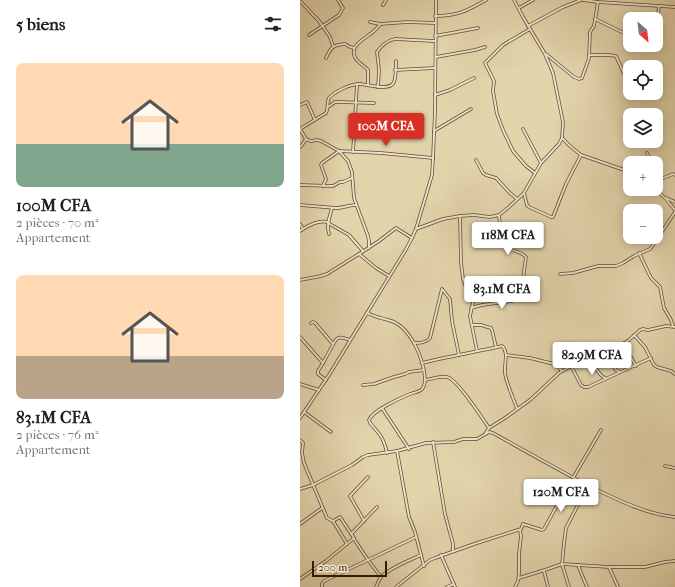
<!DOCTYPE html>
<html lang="fr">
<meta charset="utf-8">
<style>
body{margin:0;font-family:"IM FELL French Canon",serif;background:#f6f6f6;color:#222;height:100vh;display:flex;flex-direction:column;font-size:15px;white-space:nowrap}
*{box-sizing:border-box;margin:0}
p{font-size:13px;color:#767676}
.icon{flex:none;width:22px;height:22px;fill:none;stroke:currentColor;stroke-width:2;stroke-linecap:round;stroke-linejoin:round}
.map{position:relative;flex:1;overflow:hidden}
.panel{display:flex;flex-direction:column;background:#fff;width:300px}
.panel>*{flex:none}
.needle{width:26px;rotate:152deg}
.controls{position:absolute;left:323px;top:12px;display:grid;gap:8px}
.controls a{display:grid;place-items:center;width:40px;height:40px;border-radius:8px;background:#fff;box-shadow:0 2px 10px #0003;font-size:20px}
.scale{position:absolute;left:12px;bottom:10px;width:75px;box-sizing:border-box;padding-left:4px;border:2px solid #331d09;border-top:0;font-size:11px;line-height:14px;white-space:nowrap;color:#331d09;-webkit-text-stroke:3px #ede3c9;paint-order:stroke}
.price{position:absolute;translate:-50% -34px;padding:0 9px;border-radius:4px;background:#fff;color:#222;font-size:13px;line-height:26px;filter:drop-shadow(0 1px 2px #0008)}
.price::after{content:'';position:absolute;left:50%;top:24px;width:12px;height:9px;margin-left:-6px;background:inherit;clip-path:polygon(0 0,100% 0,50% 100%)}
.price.selected{background:#d93025;color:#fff}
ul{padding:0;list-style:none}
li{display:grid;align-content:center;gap:8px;height:212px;padding:0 16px}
li span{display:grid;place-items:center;height:124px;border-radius:8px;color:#555}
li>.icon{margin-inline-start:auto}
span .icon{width:72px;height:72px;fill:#fffc;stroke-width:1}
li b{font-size:17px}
h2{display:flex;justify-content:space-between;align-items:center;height:48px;padding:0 16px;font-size:17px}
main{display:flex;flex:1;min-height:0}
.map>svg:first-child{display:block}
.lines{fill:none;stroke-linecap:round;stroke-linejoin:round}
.street-casing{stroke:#5f4b32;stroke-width:3.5}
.street{stroke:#ede3c9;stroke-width:2}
</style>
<main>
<section class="panel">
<h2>5 biens<svg class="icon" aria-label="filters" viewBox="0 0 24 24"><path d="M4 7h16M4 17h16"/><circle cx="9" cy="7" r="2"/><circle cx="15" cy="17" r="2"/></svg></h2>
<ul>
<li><span style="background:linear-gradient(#ffd9b3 65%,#7fa58c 0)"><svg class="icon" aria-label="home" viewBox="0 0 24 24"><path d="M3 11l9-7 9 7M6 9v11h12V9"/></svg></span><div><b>100M CFA</b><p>2 pièces · 70 m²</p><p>Appartement</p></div></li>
<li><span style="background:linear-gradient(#ffd9b3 65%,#b9a48a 0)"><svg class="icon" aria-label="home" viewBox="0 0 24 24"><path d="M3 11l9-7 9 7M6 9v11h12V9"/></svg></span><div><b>83.1M CFA</b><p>2 pièces · 76 m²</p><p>Appartement</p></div></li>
</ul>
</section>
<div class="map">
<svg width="375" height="587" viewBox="0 0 375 587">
<rect width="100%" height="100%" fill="#e3d4ac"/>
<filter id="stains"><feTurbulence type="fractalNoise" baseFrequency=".005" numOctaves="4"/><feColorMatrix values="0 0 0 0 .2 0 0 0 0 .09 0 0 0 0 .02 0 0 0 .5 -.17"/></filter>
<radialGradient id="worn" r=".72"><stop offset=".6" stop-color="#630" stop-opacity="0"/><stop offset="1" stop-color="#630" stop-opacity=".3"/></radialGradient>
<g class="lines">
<!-- street casing -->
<g class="street-casing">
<g id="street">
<polyline points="214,0 223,17 245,54 253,73 263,122 262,138 270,146 281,155 330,172"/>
<polyline points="283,0 298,2 375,7"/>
<polyline points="0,1 19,21 30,37 33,46"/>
<polyline points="83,5 86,0"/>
<polyline points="219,8 233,0"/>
<path d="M135 16C157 16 167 11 186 0"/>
<polyline points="295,19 330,36"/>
<polyline points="70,22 80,24 107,22 135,23"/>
<polyline points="228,26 263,7 281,0"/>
<polyline points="230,29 203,45 185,63 194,81 193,91 197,114 203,130 213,151 226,166 235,173"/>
<polyline points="356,33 359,6"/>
<polyline points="9,35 39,15 43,8 38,0"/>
<polyline points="135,36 178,28"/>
<polyline points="246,54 274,77 279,79 282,78 289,58 290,32 294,26 298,2"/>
<polyline points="290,55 309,55 316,56 330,87"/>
<polyline points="136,57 175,50 185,47"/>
<path d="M26 58C31 47 33 45 45 44L50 47 54 48"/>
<polyline points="95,70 135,68"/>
<path d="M68 85V70C64 66 59 63 56 59 45 43 75 36 80 24"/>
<path d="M78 87 79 70 77 52C81 46 88 40 95 39L134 41"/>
<polyline points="135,95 150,90 174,78"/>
<polyline points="0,105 7,102 15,120"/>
<polyline points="28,107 35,102 38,102 74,103"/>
<polyline points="0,129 6,139 8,140 11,141 17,140 21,141 39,151 48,161 52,172 54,198 68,236 69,241 69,248"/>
<path d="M0 129 26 113C29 108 26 103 29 98 34 92 50 84 59 84 67 84 90 92 94 82 96 77 96 67 96 61"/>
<polyline points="223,129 241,163"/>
<polyline points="134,131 171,109"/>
<polyline points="0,147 2,145 6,139"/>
<polyline points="53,152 57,84"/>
<polyline points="347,153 352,163"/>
<polyline points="176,160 183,173 186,175 196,178 210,193 217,199"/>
<polyline points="356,170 361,179"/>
<polyline points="356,183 361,179 373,174 375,175"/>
<polyline points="0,185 33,186 40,182 43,182 52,178"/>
<polyline points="23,186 26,179 21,165 22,163 39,151 81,153 133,158"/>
<polyline points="355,189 365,198 375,210"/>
<polyline points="224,193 227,205 229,207 251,217 253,217 266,184 281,155"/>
<polyline points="366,198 375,202"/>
<path d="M0 205 36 208C43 208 49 205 56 205"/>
<polyline points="160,216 161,262 163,279 166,287 174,298 170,316 177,351"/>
<polyline points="28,223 49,235 63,251"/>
<polyline points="0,224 3,229"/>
<polyline points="116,229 143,219 160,216 174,215 190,217 199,215 209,207 224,193 241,163 259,144 262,138"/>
<path d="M0 231C9 225 18 220 28 222"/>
<path d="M29 234C26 225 30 216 32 208"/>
<polyline points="339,253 351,278 360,287 364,308 371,320 373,326"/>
<polyline points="59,254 79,241 96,228 112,238"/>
<polyline points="260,274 273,273 298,266 316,266 323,263 334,256 350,249 353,245 375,212"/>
<polyline points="0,280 21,276 27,274 59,254 76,268 89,276"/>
<path d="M171 308 182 305 212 301 218 298 221 292 226 257C223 253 217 252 212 250 201 245 200 226 199 215"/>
<path d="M67 313C72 315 76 317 81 318 86 320 91 320 96 323 103 327 110 336 114 343 119 352 131 382 121 390 118 392 113 393 110 394 100 398 72 411 69 420L70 423C80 435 83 436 87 453"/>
<polyline points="11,323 13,322 15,323 33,344"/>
<polyline points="172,325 181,325 191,328 192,330 196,347"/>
<polyline points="334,335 345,347 354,365 357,367 371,371 375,374"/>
<polyline points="0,337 23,363"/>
<path d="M114 343C120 343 126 343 130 338L142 289 150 299 152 321 159 355"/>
<polyline points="323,344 336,366"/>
<polyline points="305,353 316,370 320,372"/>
<polyline points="206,355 230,358 254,364 257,365 262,371"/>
<path d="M286 358C295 362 296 374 305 378"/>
<path d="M122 363C149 356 176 352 202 346 209 352 204 364 205 373 206 383 214 399 217 409"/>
<polyline points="271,366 281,385 284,387 288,387 351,358"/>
<path d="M26 380 18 374V371L23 363 35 341C39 335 44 338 50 340"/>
<path d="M125 380C131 379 140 376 147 377 156 378 183 419 189 428"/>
<polyline points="0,384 19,390"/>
<polyline points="63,385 74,384 94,377 105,374 109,372 124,370"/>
<polyline points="82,408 109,449"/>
<polyline points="4,412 31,432"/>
<polyline points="0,418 29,375 105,251 112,238 116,229 132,175 133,158 135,111 136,0"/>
<polyline points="185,434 189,428 205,418 230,400 259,373 291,355 296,354 305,353 314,349 329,340 340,330 343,329 348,330 366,326 375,327"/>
<polyline points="0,440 3,443 2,453 4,463 27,518 33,521 40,517 54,538 26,561 0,579"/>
<polyline points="133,442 145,514 153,544 153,551"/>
<polyline points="97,451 109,517 115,532 124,566"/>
<polyline points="365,466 375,468"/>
<polyline points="273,478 301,430"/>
<path d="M0 489 13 485 52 465 63 457 68 455 97 451 126 443 154 442 163 439H177L189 432 193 433C225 451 257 469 289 486 316 499 345 514 375 517"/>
<polyline points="33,521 47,544"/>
<polyline points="64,521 50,496 68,477"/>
<polyline points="0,524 22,508"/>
<polyline points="51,534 77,507"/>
<polyline points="54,539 68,560 81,577"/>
<polyline points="141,555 155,587"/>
<polyline points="278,565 284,580 287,587"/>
<polyline points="309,567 318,587"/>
<polyline points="244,571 248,587"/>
<polyline points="219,578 248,569 262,564 309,567 345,567 365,562 375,561"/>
<polyline points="22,587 22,584 24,581 116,537"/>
<path d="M76 587C78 583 79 579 82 576 92 567 110 560 121 555"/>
<path d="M96 587 130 560 135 558 177 543 221 529 223 524 242 530 244 529 260 500C267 494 273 499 279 503"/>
<polyline points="147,587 154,584"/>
<polyline points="215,587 218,581 219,573 219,554 221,536 220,530"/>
<polyline points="269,587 262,564 264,543 266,528 279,503 290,486"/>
</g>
</g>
<!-- street -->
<use href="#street" class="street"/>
</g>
<rect width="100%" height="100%" filter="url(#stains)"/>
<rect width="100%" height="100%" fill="url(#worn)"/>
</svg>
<div class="controls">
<a><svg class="needle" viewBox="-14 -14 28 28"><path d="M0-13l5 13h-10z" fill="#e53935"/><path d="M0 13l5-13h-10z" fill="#767676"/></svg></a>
<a><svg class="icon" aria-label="locate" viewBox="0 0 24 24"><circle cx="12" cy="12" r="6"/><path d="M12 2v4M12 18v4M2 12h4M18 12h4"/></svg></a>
<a><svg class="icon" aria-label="layers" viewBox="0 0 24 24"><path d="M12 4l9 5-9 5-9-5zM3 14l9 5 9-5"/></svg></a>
<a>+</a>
<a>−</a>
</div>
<div class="scale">200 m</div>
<b class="price selected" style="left:86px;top:147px">100M CFA</b>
<b class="price" style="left:208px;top:256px">118M CFA</b>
<b class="price" style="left:202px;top:310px">83.1M CFA</b>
<b class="price" style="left:292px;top:376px">82.9M CFA</b>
<b class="price" style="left:261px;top:513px">120M CFA</b>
</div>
</main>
